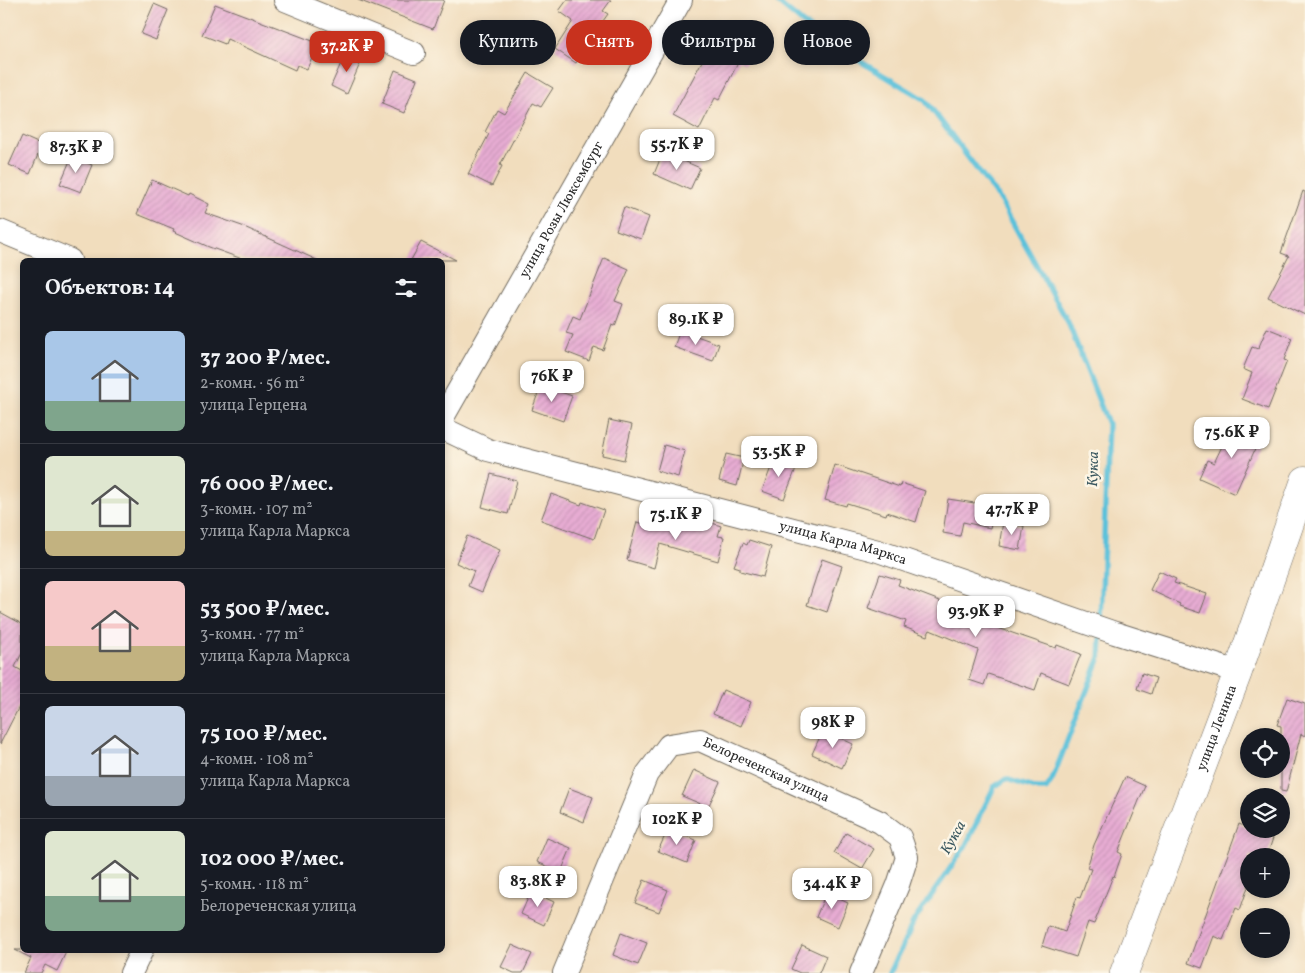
<!DOCTYPE html>
<html lang="ru">
<meta charset="utf-8">
<style>
body{margin:0;font-family:Vollkorn,serif;background:#242831;color:#f1f3f6;height:100vh;display:flex;flex-direction:column;font-size:19px;white-space:nowrap}
*{box-sizing:border-box;margin:0}
p{font-size:16px;color:#9ea1a6}
.icon{flex:none;width:28px;height:28px;fill:none;stroke:currentColor;stroke-width:2;stroke-linecap:round;stroke-linejoin:round}
.map{position:relative;flex:1;overflow:hidden}
.details{position:absolute;left:20px;top:258px;width:425px;height:695px;display:flex;flex-direction:column;background:#171b24;border-radius:8px;box-shadow:0 2px 8px #0003}
.details>*{flex:none}
.top-card{position:absolute;left:460px;top:20px;width:475px;height:45px;display:flex;gap:10px}
.controls{position:absolute;left:1240px;top:728px;display:grid;gap:10px}
.controls a{display:grid;place-items:center;width:50px;height:50px;border-radius:50%;background:#171b24;box-shadow:0 2px 8px #0003;font-size:25px}
.price{position:absolute;translate:-50% -42px;padding:0 11px;border-radius:10px;background:#fff;color:#222;font-size:16px;line-height:32px;filter:drop-shadow(0 1px 2px #0008)}
.price::after{content:'';position:absolute;left:50%;top:30px;width:15px;height:11px;margin-left:-8px;background:inherit;clip-path:polygon(0 0,100% 0,50% 100%)}
.price.selected{background:#c8321e;color:#fff}
ul{padding:0;list-style:none}
li{display:flex;align-items:center;gap:15px;height:125px;padding:0 25px}
li+li{border-top:1px solid #363941}
li span{display:grid;place-items:center;flex:none;width:140px;height:100px;border-radius:8px;color:#555}
li>.icon{margin-inline-start:auto}
span .icon{width:60px;height:60px;fill:#fffc;stroke-width:1}
li b{font-size:21px}
h2{display:flex;justify-content:space-between;align-items:center;height:60px;padding:0 25px;font-size:21px}
.chip{padding:0 18px;border-radius:22px;background:#171b24;box-shadow:0 2px 8px #0003;font-size:18px;line-height:45px}
.chip.selected{background:#c8321e;color:#fff}
.map>svg:first-child{display:block}
.lines{fill:none;stroke-linecap:round;stroke-linejoin:round}
.stream{stroke:#5cc1da;stroke-width:5.5}
.building{fill:url(#building-hatch)}
.street-casing{stroke:#70695e;stroke-width:24}
.secondary-casing{stroke:#70695e;stroke-width:29}
.street{stroke:#fff;stroke-width:22}
.secondary{stroke:#fff;stroke-width:28}
.labels{text-anchor:middle;dominant-baseline:central;stroke-width:5;stroke-linejoin:round;paint-order:stroke}
.street-label{font-size:14px;fill:#2b2b2b;stroke:#fcf5e5}
.water-label{font-size:15px;font-style:italic;fill:#3a5860;stroke:#fcf5e5}
</style>
<div class="map">
<svg width="1305" height="973" viewBox="0 0 1305 973">
<defs>
<pattern id="building-hatch" width="6" height="6" patternUnits="userSpaceOnUse" patternTransform="scale(1.25)"><rect width="6" height="6" fill="#e7acd3"/><path d="M-1 1l2-2M0 6l6-6M5 7l2-2" fill="none" stroke="#c694b5"/></pattern>
</defs>
<rect width="100%" height="100%" fill="#fcf5e5"/>
<filter id="ink" filterUnits="userSpaceOnUse"><feTurbulence type="fractalNoise" baseFrequency=".02" numOctaves="2"/><feDisplacementMap in="SourceGraphic" scale="10" xChannelSelector="R" yChannelSelector="G"/><feConvolveMatrix kernelMatrix="1 2 1 2 8 2 1 2 1" color-interpolation-filters="sRGB"/></filter>
<filter id="wash" filterUnits="userSpaceOnUse"><feTurbulence type="fractalNoise" baseFrequency=".0096" numOctaves="4" result="noise"/><feDisplacementMap in="SourceGraphic" scale="20" xChannelSelector="R" yChannelSelector="G"/><feGaussianBlur stdDeviation="1.12" result="paint"/><feColorMatrix in="noise" values="0 0 0 0 0 0 0 0 0 0 0 0 0 0 0 0 0 1.4 0 .05"/><feComposite in="paint" operator="in"/></filter>
<g filter="url(#wash)">
<rect width="100%" height="100%" fill="#f1ddbd"/>
<g class="lines">
<!-- stream -->
<g class="stream">
<polyline points="775,0 821,38 925,100 1000,200 1068,322 1108,424 1101,622"/>
<polyline points="890,973 914,921 966,845 994,787 1006,779 1038,789 1046,789 1052,780 1100,657 1101,634"/>
</g>
</g>
<g id="blocks">
<!-- building -->
<g class="building">
<polygon points="358,0 444,0 433,29"/>
<polygon points="567,0 611,0 603,11 608,14 585,46 587,47 576,63 555,49 573,21 559,11"/>
<polygon points="154,4 168,10 156,40 141,34"/>
<polygon points="215,4 318,43 307,69 297,65 295,70 227,39 225,44 202,35"/>
<polygon points="720,22 757,41 745,64 739,61 719,100 715,98 699,130 673,116 710,46 708,45"/>
<polygon points="346,52 362,59 347,94 331,86"/>
<polygon points="395,70 417,79 404,113 382,104"/>
<polygon points="528,73 553,88 541,107 533,103 500,165 502,166 492,186 468,174 489,134 485,132 497,109 504,113"/>
<polygon points="22,136 42,145 30,174 9,165"/>
<polygon points="663,152 700,168 690,190 654,174"/>
<polygon points="72,156 92,165 81,192 60,184"/>
<polygon points="152,180 188,196 189,194 209,204 205,213 242,226 317,260 245,260 209,247 173,231 174,229 137,214"/>
<polygon points="1303,191 1305,192 1305,315 1268,297 1289,256 1281,253"/>
<polygon points="624,207 649,217 641,239 616,230"/>
<polygon points="421,242 456,260 411,260"/>
<polygon points="604,258 629,269 615,301 623,304 615,326 612,325 603,350 594,347 589,361 566,352 573,335 566,333 573,316 580,319"/>
<polygon points="1267,328 1292,338 1284,360 1287,361 1268,409 1242,399 1252,373 1243,369 1252,347 1258,349"/>
<polygon points="680,330 719,344 713,361 674,347"/>
<polygon points="541,385 572,396 563,421 532,410"/>
<polygon points="609,420 632,425 624,460 602,455"/>
<polygon points="1233,423 1261,436 1235,494 1199,478 1207,460 1214,463"/>
<polygon points="664,445 685,451 678,477 657,471"/>
<polygon points="726,454 744,458 737,486 719,481"/>
<polygon points="775,457 797,466 784,499 762,491"/>
<polygon points="835,465 900,487 901,483 925,491 916,522 887,512 886,515 847,503 846,506 825,500"/>
<polygon points="491,474 517,481 508,514 482,507"/>
<polygon points="551,494 581,505 582,502 604,510 594,539 541,520"/>
<polygon points="948,499 995,506 990,528 963,522 960,536 943,533"/>
<polygon points="676,515 705,524 706,521 721,526 718,536 724,537 718,561 660,544 654,568 627,560 637,522 671,531"/>
<polygon points="1003,522 1024,526 1020,550 999,546"/>
<polygon points="467,536 500,550 482,592 468,586 474,571 456,563"/>
<polygon points="749,540 771,547 763,577 740,571 740,568 734,566 743,543 747,545"/>
<polygon points="822,559 842,566 827,612 807,605"/>
<polygon points="1159,571 1176,579 1174,583 1207,594 1200,613 1179,606 1180,604 1150,590"/>
<polygon points="880,574 900,580 898,585 940,601 940,603 981,619 1000,624 998,628 1056,648 1057,645 1081,654 1069,684 1041,673 1035,690 988,674 984,685 969,680 978,650 930,630 927,636 904,627 906,621 868,608"/>
<polygon points="0,612 22,624 22,653 15,667 22,671 22,701 0,744"/>
<polygon points="1142,673 1156,678 1151,694 1137,689"/>
<polygon points="723,690 751,702 741,726 713,714"/>
<polygon points="1287,698 1305,704 1305,736 1301,734 1286,792 1281,791 1281,726 1277,725"/>
<polygon points="823,730 853,744 842,768 812,754"/>
<polygon points="694,770 720,782 708,807 682,796"/>
<polygon points="1125,777 1145,786 1118,852 1122,854 1114,877 1113,876 1094,924 1088,922 1076,957 1042,946 1048,926 1065,932 1077,897 1080,898 1091,869 1087,868 1094,845"/>
<polygon points="569,788 593,797 584,822 560,812"/>
<polygon points="1239,824 1273,838 1267,856 1249,856 1249,884 1240,910 1236,908 1223,940 1214,936 1202,968 1188,963"/>
<polygon points="668,829 696,840 687,863 658,851"/>
<polygon points="846,833 874,849 862,869 834,853"/>
<polygon points="547,838 571,848 561,872 537,862"/>
<polygon points="644,880 668,890 659,912 635,903"/>
<polygon points="531,891 554,902 544,925 521,914"/>
<polygon points="826,893 848,903 838,927 816,917"/>
<polygon points="621,933 647,943 638,965 613,955"/>
<polygon points="512,945 532,954 523,973 514,973 501,967"/>
<polygon points="802,945 826,956 819,973 800,973 791,969"/>
<polygon points="15,950 67,950 57,971 45,965 41,973 24,973 31,958"/>
</g>
</g>
</g>
<g filter="url(#ink)">
<use href="#blocks" fill-opacity="0" stroke="#70695e" stroke-width="1"/>
<g class="lines">
<!-- street casing -->
<g class="street-casing">
<g id="street">
<polyline points="285,0 414,53"/>
<polyline points="0,231 70,260"/>
<path id="s1" d="M442 419 681 0"/>
<path id="s2" d="M442 428 488 450 878 551 1115 633 1238 672"/>
<polyline points="131,973 142,950"/>
<path id="s3" d="M564 973 647 774 669 745 700 740 880 822 900 837 907 857 898 885 861 973"/>
</g>
</g>
<!-- secondary casing -->
<g class="secondary-casing">
<g id="secondary">
<path id="s4" d="M1124 973 1238 672 1305 480"/>
</g>
</g>
<!-- street -->
<use href="#street" class="street"/>
<!-- secondary -->
<use href="#secondary" class="secondary"/>
</g>
</g>
<g class="labels">
<!-- street labels -->
<g class="street-label">
<text stroke="none"><textPath href="#s1" startOffset="241">улица Розы Люксембург</textPath></text>
<text stroke="none"><textPath href="#s2" startOffset="418">улица Карла Маркса</textPath></text>
<text stroke="none"><textPath href="#s4" startOffset="262">улица Ленина</textPath></text>
<text stroke="none"><textPath href="#s3" startOffset="356">Белореченская улица</textPath></text>
</g>
<!-- water labels -->
<g class="water-label">
<text transform="translate(1094 469) rotate(-88)">Кукса</text>
<text transform="translate(954 838) rotate(-60)">Кукса</text>
</g>
</g>
</svg>
<div class="controls">
<a><svg class="icon" aria-label="locate" viewBox="0 0 24 24"><circle cx="12" cy="12" r="6"/><path d="M12 2v4M12 18v4M2 12h4M18 12h4"/></svg></a>
<a><svg class="icon" aria-label="layers" viewBox="0 0 24 24"><path d="M12 4l9 5-9 5-9-5zM3 14l9 5 9-5"/></svg></a>
<a>+</a>
<a>−</a>
</div>
<b class="price selected" style="left:347px;top:73px">37.2K ₽</b>
<b class="price" style="left:677px;top:171px">55.7K ₽</b>
<b class="price" style="left:76px;top:174px">87.3K ₽</b>
<b class="price" style="left:696px;top:346px">89.1K ₽</b>
<b class="price" style="left:552px;top:403px">76K ₽</b>
<b class="price" style="left:1232px;top:459px">75.6K ₽</b>
<b class="price" style="left:779px;top:478px">53.5K ₽</b>
<b class="price" style="left:1012px;top:536px">47.7K ₽</b>
<b class="price" style="left:676px;top:541px">75.1K ₽</b>
<b class="price" style="left:976px;top:638px">93.9K ₽</b>
<b class="price" style="left:833px;top:749px">98K ₽</b>
<b class="price" style="left:677px;top:846px">102K ₽</b>
<b class="price" style="left:538px;top:908px">83.8K ₽</b>
<b class="price" style="left:832px;top:910px">34.4K ₽</b>
<div class="top-card">
<a class="chip">Купить</a>
<a class="chip selected">Снять</a>
<a class="chip">Фильтры</a>
<a class="chip">Новое</a>
</div>
<section class="details">
<h2>Объектов: 14<svg class="icon" aria-label="filters" viewBox="0 0 24 24"><path d="M4 7h16M4 17h16"/><circle cx="9" cy="7" r="2"/><circle cx="15" cy="17" r="2"/></svg></h2>
<ul>
<li><span style="background:linear-gradient(#a9c7e8 70%,#7fa58c 0)"><svg class="icon" aria-label="home" viewBox="0 0 24 24"><path d="M3 11l9-7 9 7M6 9v11h12V9"/></svg></span><div><b>37 200 ₽/мес.</b><p>2-комн. · 56 m²</p><p>улица Герцена</p></div></li>
<li><span style="background:linear-gradient(#dfe7d0 75%,#c2b280 0)"><svg class="icon" aria-label="home" viewBox="0 0 24 24"><path d="M3 11l9-7 9 7M6 9v11h12V9"/></svg></span><div><b>76 000 ₽/мес.</b><p>3-комн. · 107 m²</p><p>улица Карла Маркса</p></div></li>
<li><span style="background:linear-gradient(#f6c9c9 65%,#c2b280 0)"><svg class="icon" aria-label="home" viewBox="0 0 24 24"><path d="M3 11l9-7 9 7M6 9v11h12V9"/></svg></span><div><b>53 500 ₽/мес.</b><p>3-комн. · 77 m²</p><p>улица Карла Маркса</p></div></li>
<li><span style="background:linear-gradient(#c9d6e8 70%,#9aa5b1 0)"><svg class="icon" aria-label="home" viewBox="0 0 24 24"><path d="M3 11l9-7 9 7M6 9v11h12V9"/></svg></span><div><b>75 100 ₽/мес.</b><p>4-комн. · 108 m²</p><p>улица Карла Маркса</p></div></li>
<li><span style="background:linear-gradient(#dfe7d0 65%,#7fa58c 0)"><svg class="icon" aria-label="home" viewBox="0 0 24 24"><path d="M3 11l9-7 9 7M6 9v11h12V9"/></svg></span><div><b>102 000 ₽/мес.</b><p>5-комн. · 118 m²</p><p>Белореченская улица</p></div></li>
</ul>
</section>
</div>
